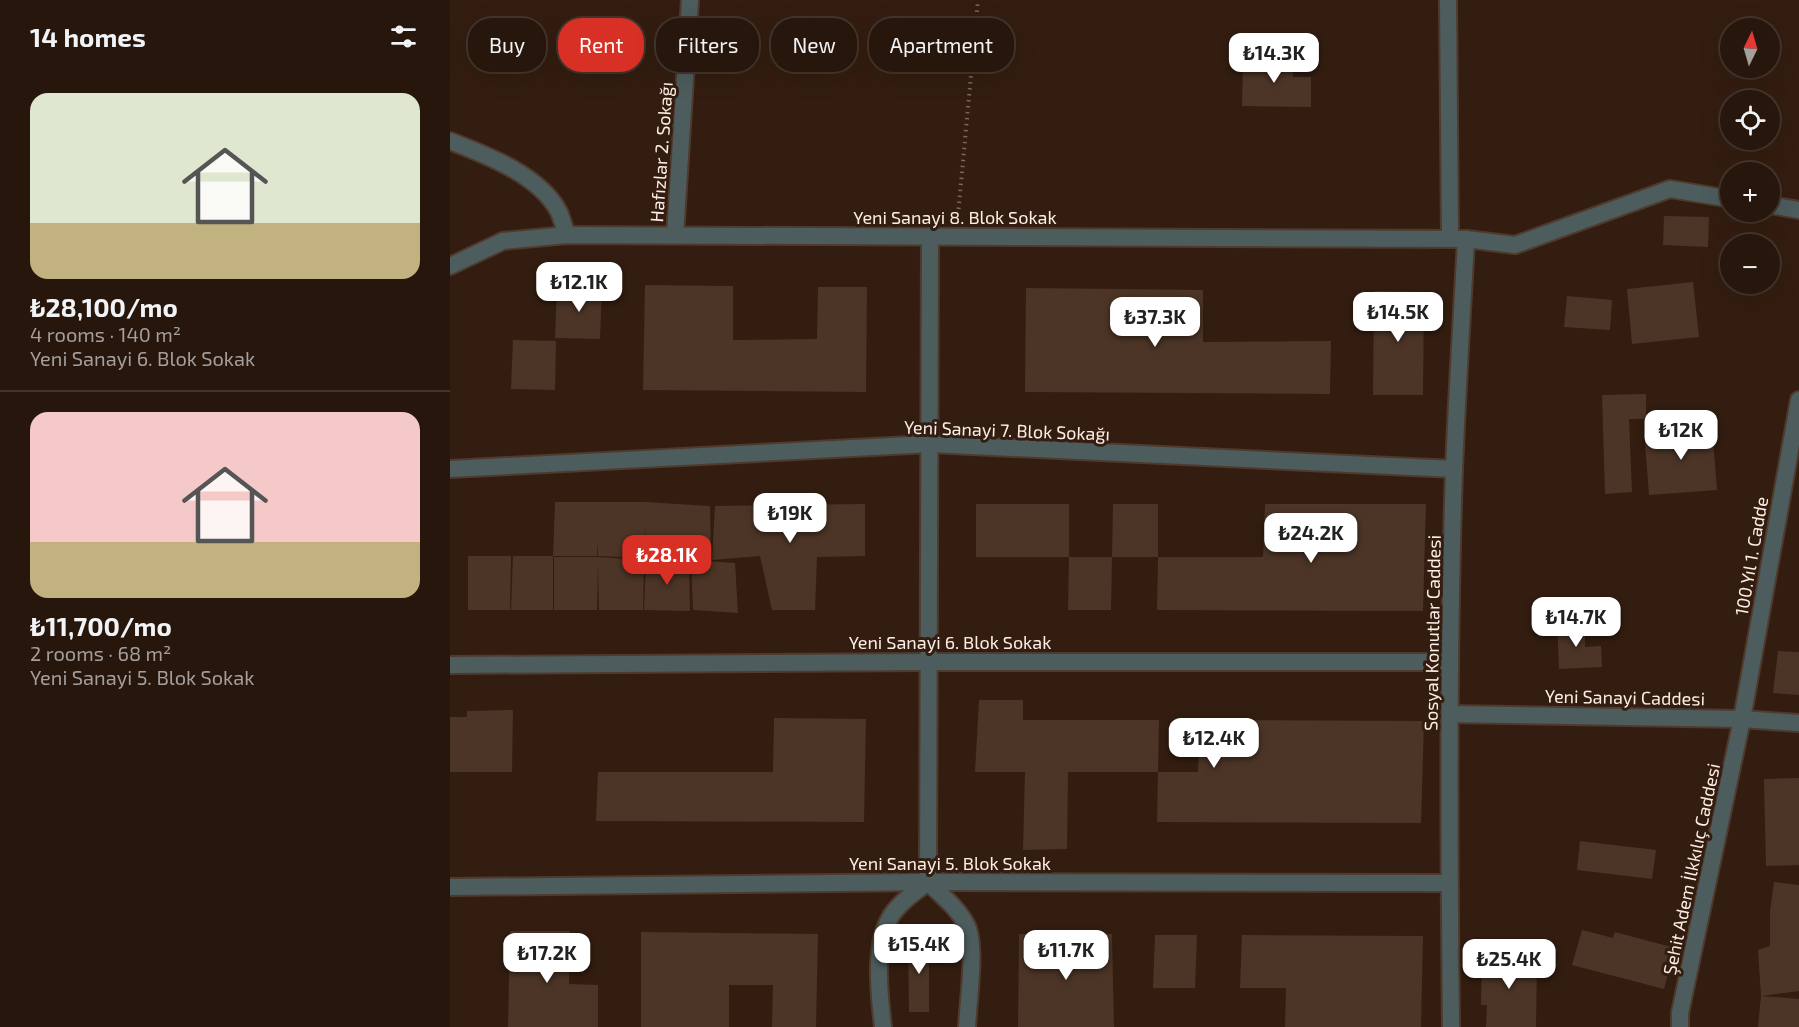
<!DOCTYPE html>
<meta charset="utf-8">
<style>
body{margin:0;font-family:"Exo 2",sans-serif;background:#32231a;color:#f1f3f6;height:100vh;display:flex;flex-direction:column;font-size:22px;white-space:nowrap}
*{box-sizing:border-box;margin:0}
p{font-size:20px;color:#a49f9d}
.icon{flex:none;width:33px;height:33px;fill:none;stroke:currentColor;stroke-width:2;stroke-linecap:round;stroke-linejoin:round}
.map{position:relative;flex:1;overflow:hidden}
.sheet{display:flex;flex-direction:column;background:#26160c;width:450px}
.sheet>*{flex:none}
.top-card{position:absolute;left:18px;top:18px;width:570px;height:54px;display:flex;gap:12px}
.needle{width:39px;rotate:5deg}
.fabs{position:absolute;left:1270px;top:18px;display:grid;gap:12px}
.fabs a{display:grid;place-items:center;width:60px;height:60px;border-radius:50%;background:#26160c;box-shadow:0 6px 24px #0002,0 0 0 2px #42352d;font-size:30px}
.price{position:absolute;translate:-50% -51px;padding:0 14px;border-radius:12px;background:#fff;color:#222;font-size:20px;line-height:39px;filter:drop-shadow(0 2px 3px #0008)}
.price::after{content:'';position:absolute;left:50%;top:36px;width:18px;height:14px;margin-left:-9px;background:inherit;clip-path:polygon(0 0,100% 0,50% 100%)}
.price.active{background:#d93025;color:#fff}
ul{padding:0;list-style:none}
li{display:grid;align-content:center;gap:12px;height:318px;padding:0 30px}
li+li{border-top:2px solid #42352d}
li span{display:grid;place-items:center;height:186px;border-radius:18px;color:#555}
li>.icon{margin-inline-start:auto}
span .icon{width:108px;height:108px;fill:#fffc;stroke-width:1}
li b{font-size:26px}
h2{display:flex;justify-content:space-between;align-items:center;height:72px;padding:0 30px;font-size:26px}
.tag{padding:0 21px;border-radius:24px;background:#26160c;box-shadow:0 6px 24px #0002,0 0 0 2px #42352d;font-size:21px;line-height:54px}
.tag.active{background:#d93025;color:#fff}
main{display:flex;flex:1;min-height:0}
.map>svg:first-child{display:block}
.building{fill:#4c3526}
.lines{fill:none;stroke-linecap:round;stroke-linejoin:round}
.minor-casing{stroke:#4f3a2e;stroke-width:20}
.tertiary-casing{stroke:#4f3a2e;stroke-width:20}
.path{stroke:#7b675c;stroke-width:4;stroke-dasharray:1.5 4.5;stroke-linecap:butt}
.minor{stroke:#4d5c5d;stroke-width:16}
.tertiary{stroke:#4d5c5d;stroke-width:16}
.labels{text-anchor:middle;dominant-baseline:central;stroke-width:6;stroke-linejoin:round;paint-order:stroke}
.street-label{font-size:18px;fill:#fdeee5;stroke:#331d10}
</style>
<main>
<section class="sheet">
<h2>14 homes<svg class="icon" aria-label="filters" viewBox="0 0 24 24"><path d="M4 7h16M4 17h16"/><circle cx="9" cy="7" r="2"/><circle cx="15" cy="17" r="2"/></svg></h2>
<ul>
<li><span style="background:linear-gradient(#dfe7d0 70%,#c2b280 0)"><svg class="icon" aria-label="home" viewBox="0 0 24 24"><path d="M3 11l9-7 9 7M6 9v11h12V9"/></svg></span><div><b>₺28,100/mo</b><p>4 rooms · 140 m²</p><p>Yeni Sanayi 6. Blok Sokak</p></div></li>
<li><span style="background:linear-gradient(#f6c9c9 70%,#c2b280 0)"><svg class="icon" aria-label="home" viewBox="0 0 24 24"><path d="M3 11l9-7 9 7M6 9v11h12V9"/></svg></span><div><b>₺11,700/mo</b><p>2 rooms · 68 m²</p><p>Yeni Sanayi 5. Blok Sokak</p></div></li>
</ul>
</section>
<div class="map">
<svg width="1349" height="1027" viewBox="0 0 1349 1027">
<rect width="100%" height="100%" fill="#331d10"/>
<!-- building -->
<g class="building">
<polygon points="811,55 843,56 843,77 861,77 861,107 792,106 793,61 811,61"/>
<polygon points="1214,216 1259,217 1258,247 1213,245"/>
<polygon points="1243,282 1249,337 1182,344 1177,289"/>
<polygon points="195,285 283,286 283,340 367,339 368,287 417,287 416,392 193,390"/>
<polygon points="107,287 152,287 150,339 105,338"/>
<polygon points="576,288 753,290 753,342 881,341 880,394 575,392"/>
<polygon points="924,291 974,292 973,395 923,395"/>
<polygon points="1117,296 1162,300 1160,330 1114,327"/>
<polygon points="63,340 106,341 105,390 61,389"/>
<polygon points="1196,394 1196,419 1179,419 1182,492 1155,494 1152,395"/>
<polygon points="1262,426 1267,490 1199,495 1194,431"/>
<polygon points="105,502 195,502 260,506 261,559 196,558 195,525 194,558 148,556 148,542 147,556 103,556"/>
<polygon points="415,504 415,556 367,557 365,610 322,610 310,556 262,560 265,506"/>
<polygon points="526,504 619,504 619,557 662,557 661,610 618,610 619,557 526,557"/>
<polygon points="663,504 708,504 708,557 662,557"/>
<polygon points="815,504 976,504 973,611 707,610 708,557 813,557"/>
<polygon points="18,556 61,556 60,610 18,610"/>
<polygon points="63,556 103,556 103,610 61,610"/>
<polygon points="104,557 148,557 194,560 193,610 149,610 148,564 147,610 104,610"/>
<polygon points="196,560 239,561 240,611 194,610"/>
<polygon points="241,560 285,563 288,613 243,610"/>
<polygon points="1107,622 1135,622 1135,647 1151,646 1152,667 1109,669"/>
<polygon points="1328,651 1349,652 1349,695 1323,693"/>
<polygon points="529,700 573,700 573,720 709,720 708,772 748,772 750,720 974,721 971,823 707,822 708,772 618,772 617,849 573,850 575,772 525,772"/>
<polygon points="63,710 62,772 0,772 0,717 17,717 17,711"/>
<polygon points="324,718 416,719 414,822 146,821 148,772 323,772"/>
<polygon points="1349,778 1349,865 1316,866 1314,779"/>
<polygon points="1130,841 1206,850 1202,879 1127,870"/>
<polygon points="1324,882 1349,885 1349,991 1311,996 1308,950 1320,946 1320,911"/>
<polygon points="1132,930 1163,938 1165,932 1225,948 1214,989 1122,965"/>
<polygon points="60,931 120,931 119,984 148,985 148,1027 58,1027"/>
<polygon points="191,932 368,934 366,1027 322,1027 323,985 279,985 279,1027 191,1027"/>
<polygon points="569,934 662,934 664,1027 568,1027"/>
<polygon points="705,935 747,935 745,988 703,988"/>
<polygon points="792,935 973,936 971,1027 835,1027 836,988 790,988"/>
<polygon points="458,939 479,939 479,1012 459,1012"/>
<polygon points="1032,948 1087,961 1086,1027 1036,1027 1037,1005 1031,1005"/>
<polygon points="1311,996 1349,999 1349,1027 1308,1027"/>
</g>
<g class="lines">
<!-- minor casing -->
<g class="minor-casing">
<g id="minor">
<polyline points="998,0 1000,239"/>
<path d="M0 141C36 155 90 175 109 212 112 219 114 227 117 235"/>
<polyline points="1320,205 1349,210"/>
<polyline points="225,235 240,0"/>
<polyline points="0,266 53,241 117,235 1016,239 1065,245 1220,189 1281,199"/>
<polyline points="0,469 480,444 1004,469"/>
<polyline points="0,665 478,662 1000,662"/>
<path d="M478 882C491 895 507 907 516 924 527 944 518 1002 517 1027"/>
<polyline points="0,887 478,882 999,883"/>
<path d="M433 1027C429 992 421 933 449 906 457 897 468 890 478 882L480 236"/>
</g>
</g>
<!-- tertiary casing -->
<g class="tertiary-casing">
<g id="tertiary">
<polyline points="1000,714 1292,719 1349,723"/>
<path d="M1001 1027C999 841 998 655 1004 470 1007 393 1012 316 1016 239"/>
<polyline points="1230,1027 1230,1013 1292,719 1349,400"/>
</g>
</g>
<!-- path -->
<polyline class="path" points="508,215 528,0"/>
<!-- minor -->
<use href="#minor" class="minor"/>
<!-- tertiary -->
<use href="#tertiary" class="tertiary"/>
</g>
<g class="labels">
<!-- street labels -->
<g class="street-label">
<text transform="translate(211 152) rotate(-86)">Hafızlar 2. Sokağı</text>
<text x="505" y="217">Yeni Sanayi 8. Blok Sokak</text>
<text transform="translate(557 430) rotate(2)">Yeni Sanayi 7. Blok Sokağı</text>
<text transform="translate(1301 556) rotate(-80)">100.Yıl 1. Cadde</text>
<text transform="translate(982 633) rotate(-89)">Sosyal Konutlar Caddesi</text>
<text x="500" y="642">Yeni Sanayi 6. Blok Sokak</text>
<text transform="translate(1175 697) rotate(1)">Yeni Sanayi Caddesi</text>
<text x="500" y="863">Yeni Sanayi 5. Blok Sokak</text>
<text transform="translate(1241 869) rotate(-78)">Şehit Adem İlkkılıç Caddesi</text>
</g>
</g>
</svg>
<div class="fabs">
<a><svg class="needle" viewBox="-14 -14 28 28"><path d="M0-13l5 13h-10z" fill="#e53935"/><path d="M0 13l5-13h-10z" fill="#a49f9d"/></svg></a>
<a><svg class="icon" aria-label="locate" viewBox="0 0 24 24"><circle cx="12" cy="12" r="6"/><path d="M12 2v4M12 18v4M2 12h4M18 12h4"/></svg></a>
<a>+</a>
<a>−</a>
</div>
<b class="price" style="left:824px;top:84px">₺14.3K</b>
<b class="price" style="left:129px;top:313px">₺12.1K</b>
<b class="price" style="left:948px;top:343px">₺14.5K</b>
<b class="price" style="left:705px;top:348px">₺37.3K</b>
<b class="price" style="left:1231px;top:461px">₺12K</b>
<b class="price" style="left:340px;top:544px">₺19K</b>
<b class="price" style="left:861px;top:564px">₺24.2K</b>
<b class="price active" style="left:217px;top:586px">₺28.1K</b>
<b class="price" style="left:1126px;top:648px">₺14.7K</b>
<b class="price" style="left:764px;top:769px">₺12.4K</b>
<b class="price" style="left:469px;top:975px">₺15.4K</b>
<b class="price" style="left:616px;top:981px">₺11.7K</b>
<b class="price" style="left:97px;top:984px">₺17.2K</b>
<b class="price" style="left:1059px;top:990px">₺25.4K</b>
<div class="top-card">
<a class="tag">Buy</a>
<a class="tag active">Rent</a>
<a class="tag">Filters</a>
<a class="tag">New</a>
<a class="tag">Apartment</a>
</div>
</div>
</main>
